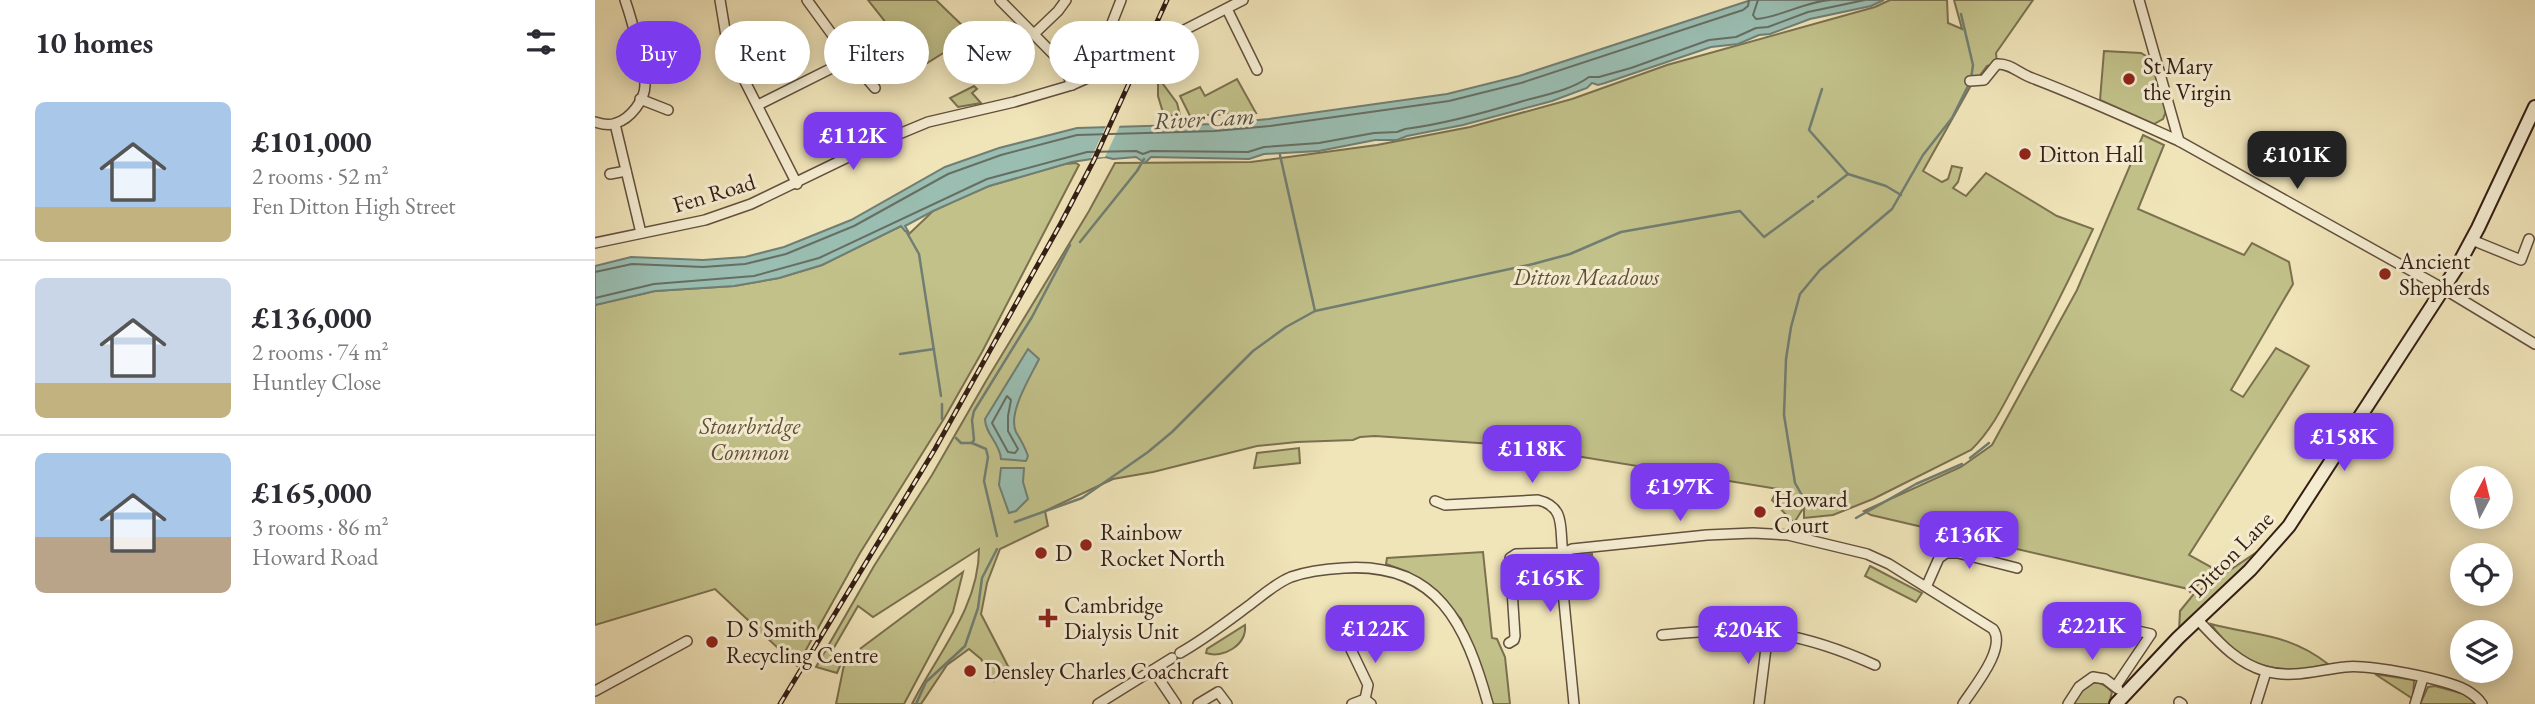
<!DOCTYPE html>
<meta charset="utf-8">
<style>
body{margin:0;font-family:"EB Garamond",serif;background:#f2f2f3;color:#2b2b33;height:100vh;display:flex;flex-direction:column;font-size:26px;white-space:nowrap}
*{box-sizing:border-box;margin:0}
p{font-size:23px;color:#7c7c81}
.icon{flex:none;width:38px;height:38px;fill:none;stroke:currentColor;stroke-width:2;stroke-linecap:round;stroke-linejoin:round}
.map{position:relative;flex:1;overflow:hidden}
.sheet{display:flex;flex-direction:column;background:#fff;width:595px}
.sheet>*{flex:none}
.banner{position:absolute;left:21px;top:21px;width:665px;height:63px;display:flex;gap:14px}
.needle{width:46px;rotate:7deg}
.fabs{position:absolute;left:1855px;top:466px;display:grid;gap:14px}
.fabs a{display:grid;place-items:center;width:63px;height:63px;border-radius:50%;background:#fff;box-shadow:0 4px 18px #0003;font-size:35px}
.price{position:absolute;translate:-50% -60px;padding:0 16px;border-radius:14px;background:#7c3aed;color:#fff;font-size:23px;line-height:46px;filter:drop-shadow(0 2px 4px #0008)}
.price::after{content:'';position:absolute;left:50%;top:42px;width:21px;height:16px;margin-left:-10px;background:inherit;clip-path:polygon(0 0,100% 0,50% 100%)}
.price.current{background:#222;color:#fff}
ul{padding:0;list-style:none}
li{display:flex;align-items:center;gap:21px;height:175px;padding:0 35px}
li+li{border-top:2px solid #e1e1e2}
li span{display:grid;place-items:center;flex:none;width:196px;height:140px;border-radius:10px;color:#555}
li>.icon{margin-inline-start:auto}
span .icon{width:84px;height:84px;fill:#fffc;stroke-width:1}
li b{font-size:30px}
h2{display:flex;justify-content:space-between;align-items:center;height:84px;padding:0 35px;font-size:30px}
.chip{padding:0 24px;border-radius:32px;background:#fff;box-shadow:0 4px 18px #0003;font-size:24px;line-height:63px}
.chip.current{background:#7c3aed;color:#fff}
main{display:flex;flex:1;min-height:0}
.map>svg:first-child{display:block}
.green{fill:#c2c18a;stroke:#7b704f;stroke-width:2}
.water{fill:#9abeb2;stroke:#717e73;stroke-width:2}
.pier{fill:#f0e4b9}
.lines{fill:none;stroke-linecap:round;stroke-linejoin:round}
.shore{stroke:#676e63;stroke-width:2}
.stream{stroke:#717e73;stroke-width:2.5}
.street-casing{stroke:#63503d;stroke-width:12}
.secondary-casing{stroke:#341e14;stroke-width:16}
.street{stroke:#f5edd2;stroke-width:9}
.secondary{stroke:#f5edd2;stroke-width:12}
.rail-casing{stroke:#341e14;stroke-width:5}
.rail{stroke:#f5edd2;stroke-width:2.5;stroke-dasharray:8;stroke-linecap:butt}
.poi-dot{fill:#8f2418;stroke:#f5edd2;stroke-width:2.5}
.labels{text-anchor:middle;dominant-baseline:central;stroke-width:6;stroke-linejoin:round;paint-order:stroke}
.poi-label{font-size:23px;fill:#341e14;stroke:#f5edd2;text-anchor:start}
.street-label{font-size:23px;fill:#341e14;stroke:#f5edd2}
.park-label{font-size:23px;font-style:italic;fill:#5f4f37;stroke:#f5edd2}
.water-label{font-size:24px;font-style:italic;fill:#534e43;stroke:#f5edd2}
</style>
<main>
<section class="sheet">
<h2>10 homes<svg class="icon" aria-label="filters" viewBox="0 0 24 24"><path d="M4 7h16M4 17h16"/><circle cx="9" cy="7" r="2"/><circle cx="15" cy="17" r="2"/></svg></h2>
<ul>
<li><span style="background:linear-gradient(#a9c7e8 75%,#c2b280 0)"><svg class="icon" aria-label="home" viewBox="0 0 24 24"><path d="M3 11l9-7 9 7M6 9v11h12V9"/></svg></span><div><b>£101,000</b><p>2 rooms · 52 m²</p><p>Fen Ditton High Street</p></div></li>
<li><span style="background:linear-gradient(#c9d6e8 75%,#c2b280 0)"><svg class="icon" aria-label="home" viewBox="0 0 24 24"><path d="M3 11l9-7 9 7M6 9v11h12V9"/></svg></span><div><b>£136,000</b><p>2 rooms · 74 m²</p><p>Huntley Close</p></div></li>
<li><span style="background:linear-gradient(#a9c7e8 60%,#b9a48a 0)"><svg class="icon" aria-label="home" viewBox="0 0 24 24"><path d="M3 11l9-7 9 7M6 9v11h12V9"/></svg></span><div><b>£165,000</b><p>3 rooms · 86 m²</p><p>Howard Road</p></div></li>
</ul>
</section>
<div class="map">
<svg width="1940" height="704" viewBox="0 0 1940 704">
<rect width="100%" height="100%" fill="#f0e4b9"/>
<filter id="stains"><feTurbulence type="fractalNoise" baseFrequency=".00286" numOctaves="4"/><feColorMatrix values="0 0 0 0 .2 0 0 0 0 .09 0 0 0 0 .02 0 0 0 .5 -.17"/></filter>
<radialGradient id="worn" r=".72"><stop offset=".6" stop-color="#630" stop-opacity="0"/><stop offset="1" stop-color="#630" stop-opacity=".3"/></radialGradient>
<!-- green -->
<g class="green">
<polygon points="273,0 341,0 372,30 353,50 326,67"/>
<path d="M1295 0H1352L1353 23 1367 29 1359 0H1438L1401 53 1402 64 1392 66 1380 82 1379 80 1328 171 1347 182 1353 179 1357 166 1367 168 1363 182 1358 188 1371 196 1391 173 1462 216 1498 229C1475 278 1451 326 1425 374 1411 400 1398 429 1376 450L1278 499 1238 515 1209 518V507L1199 523 1177 500 1183 489 913 445 780 436 765 437 758 440 702 442 662 446 558 472 518 479 450 511 453 526 405 549 392 583 386 614 415 670 406 671 399 681 386 659 374 649 352 665 326 704H317C342 654 384 608 384 549L278 617 263 606 237 651 248 659 242 673 221 667 279 566 337 475 391 381 494 211 520 163 656 162 782 145 875 127 977 99 1072 65 1280 7Z"/>
<polygon points="1509,51 1546,53 1559,61 1571,111 1568,119 1559,124 1505,100"/>
<polygon points="642,79 661,113 595,116 585,96 605,87 610,96"/>
<polygon points="565,80 582,103 585,115 569,116 563,96 563,82"/>
<polygon points="379,86 382,89 377,93 386,103 363,107 355,98"/>
<polygon points="1548,135 1569,145 1543,209 1649,255 1657,243 1694,262 1698,284 1636,390 1648,397 1681,348 1714,366 1594,555 1625,572 1607,581 1595,592 1593,589 1276,515 1269,511 1366,467 1397,445 1482,290"/>
<polygon points="481,163 484,165 387,352 350,417 265,553 202,666 120,589 0,625 0,305 60,291 139,286 184,278 227,265 306,226 314,234 338,211 359,201 394,186 470,164"/>
<polygon points="704,448 705,463 659,468 662,453"/>
<polygon points="1665,550 1666,552 1584,631 1585,611 1598,595"/>
<polygon points="888,552 897,638 902,639 910,657 915,704 898,704 866,619 836,586 813,572 791,564 792,558"/>
<polygon points="997,554 998,568 987,569 986,574 974,577 973,565 981,555"/>
<polygon points="1275,566 1327,593 1321,602 1270,576"/>
<polygon points="368,572 358,612 309,704 241,704 250,660"/>
<path d="M1616 624C1661 636 1693 633 1733 664 1684 678 1646 666 1616 624Z"/>
<path d="M650 625C652 645 628 659 611 653L612 649Z"/>
<polygon points="1780,674 1819,680 1818,699"/>
<path d="M1494 682C1505 682 1510 684 1517 692L1514 704H1475Z"/>
<polygon points="1840,686 1873,695 1884,704 1825,704 1833,687"/>
</g>
<!-- water -->
<g class="water">
<polygon points="1156,0 1289,0 1276,6 1215,19 1175,34 1164,35 1143,44 1116,47 1010,83 1003,85 997,83 992,88 957,101 868,125 812,136 802,140 780,140 724,151 669,154 654,159 556,157 550,163 541,157 518,159 510,157 477,162 394,186 338,211 310,226 313,231 310,231 306,226 227,265 184,278 139,286 60,291 0,305 0,266 36,257 108,260 150,257 189,247 256,220 350,167 404,148 482,128 620,124 674,119 852,94 924,76"/>
<path d="M433 349 444 359C436 376 412 413 421 432 426 440 430 447 433 456L431 461 406 459C405 443 390 434 390 419Z"/>
<polygon points="406,468 429,468 428,482 433,499 421,511 414,513 404,485"/>
</g>
<!-- pier -->
<polygon class="pier" points="525,125 510,157 496,158 511,126"/>
<g class="lines">
<!-- shore -->
<g class="shore">
<path d="M1163 0 1158 15 1161 19C1186 17 1209 2 1235 0"/>
<polyline points="0,272 37,264 108,267 150,264 191,254 259,226 353,174 406,155 482,135 620,131 675,126 854,101 926,83 1148,10 1153,6 1154,0"/>
<path d="M0 298 59 284 159 276 224 258 392 179 492 152 541 151 548 154 556 151 653 152 669 147 724 143 779 133 802 132 810 129C850 124 889 113 928 101 950 95 976 90 994 77H1004L1036 68 1114 40 1141 37 1161 28 1173 27 1213 12 1270 0"/>
<polygon points="412,396 416,400 413,416 413,431 423,449 420,453 413,452 397,423"/>
</g>
<!-- stream -->
<g class="stream">
<polyline points="1366,14 1378,65 1376,79"/>
<polyline points="1227,89 1214,130 1253,174"/>
<polyline points="685,155 720,311"/>
<polyline points="1223,197 1253,174 1291,186 1306,195"/>
<polyline points="311,231 324,254 346,396"/>
<polyline points="485,242 542,171 549,159"/>
<polyline points="305,354 339,349"/>
<polyline points="347,404 347,419"/>
<polyline points="361,438 366,443 377,443 391,449 393,457 389,481 402,536"/>
<polyline points="377,443 379,440 377,420 379,411 437,317 475,245"/>
<polyline points="1375,458 1394,443"/>
<polyline points="1213,506 1200,483 1189,415 1191,359 1196,327 1205,294 1225,270 1297,209 1328,155 1357,118 1373,86"/>
<polyline points="1261,518 1321,484 1367,464"/>
<polyline points="420,522 487,498 553,452 577,432 658,351 691,327 720,311 938,264 975,254 1026,232 1145,211 1169,237 1218,201"/>
<polyline points="321,704 331,682 370,646 383,608 387,578 402,549"/>
</g>
<!-- street casing -->
<g class="street-casing">
<g id="street">
<polyline points="125,0 133,48 202,184"/>
<polyline points="212,0 255,59 280,88"/>
<polyline points="405,0 468,64 477,85"/>
<polyline points="1544,0 1584,141"/>
<polyline points="632,9 662,70"/>
<polyline points="439,34 463,11 471,0"/>
<polyline points="513,69 506,51 526,0"/>
<path d="M1375 81 1389 80 1402 64C1415 63 1425 74 1437 78 1487 97 1535 119 1584 141L1849 289 1940 344"/>
<polyline points="45,99 73,110"/>
<polyline points="163,105 255,59"/>
<path d="M0 122C6 124 15 126 21 123 35 119 50 100 50 85 49 65 37 20 30 0"/>
<polyline points="20,124 46,233"/>
<polyline points="15,174 31,171"/>
<polyline points="1877,240 1926,260 1934,239"/>
<polyline points="0,243 110,220 156,204 280,144 333,122 419,102 477,85 513,69 648,0"/>
<path d="M840 501 850 505 943 500C972 507 964 530 968 553L921 554 915 558 920 636 919 640 914 643"/>
<polyline points="1332,585 1344,558 1351,553 1363,553 1422,568"/>
<polyline points="1472,615 1556,634 1521,686"/>
<path d="M1602 619C1622 640 1641 663 1670 671 1697 679 1722 670 1750 667 1773 664 1850 679 1871 690 1878 694 1883 698 1887 704"/>
<polyline points="749,635 773,685 770,699"/>
<path d="M1067 635C1153 626 1200 629 1280 665"/>
<path d="M585 653C610 639 633 621 656 604 668 595 681 583 696 577 713 571 731 569 749 568 843 562 871 625 893 704"/>
<polyline points="558,670 581,704"/>
<polyline points="0,691 92,641"/>
<polyline points="1584,702 1587,704"/>
<polyline points="503,704 577,658"/>
<polyline points="603,704 623,692 632,704"/>
<polyline points="757,704 770,699 776,704"/>
<path d="M979 704 965 561 968 553 977 549 1112 535 1158 533 1193 535 1272 554 1294 564 1398 629C1412 648 1379 687 1368 704"/>
<polyline points="1164,704 1173,632"/>
<polyline points="1473,704 1484,687 1498,677 1510,679 1523,689"/>
<polyline points="1661,704 1671,672"/>
<polyline points="1820,704 1828,678"/>
</g>
</g>
<!-- secondary casing -->
<g class="secondary-casing">
<polyline id="secondary" points="1521,704 1583,638 1655,570 1694,526 1861,269 1883,228 1940,107"/>
</g>
<!-- street -->
<use href="#street" class="street"/>
<!-- secondary -->
<use href="#secondary" class="secondary"/>
<!-- rail casing -->
<g class="rail-casing">
<polyline id="rail" points="185,704 340,449 466,223 499,160 572,0"/>
</g>
<!-- rail -->
<use href="#rail" class="rail"/>
</g>
<!-- markers -->
<g class="poi-dot">
<circle cx="1534" cy="79" r="7"/>
<circle cx="1430" cy="154" r="7"/>
<circle cx="1790" cy="274" r="7"/>
<circle cx="1165" cy="512" r="7"/>
<circle cx="491" cy="545" r="7"/>
<circle cx="446" cy="553" r="7"/>
<path d="M449.5 607.5h7v7h7v7h-7v7h-7v-7h-7v-7h7z"/>
<circle cx="117" cy="642" r="7"/>
<circle cx="375" cy="671" r="7"/>
</g>
<g class="labels">
<!-- poi labels -->
<g class="poi-label">
<text x="1548" y="66">St Mary<tspan x="1548" dy="26">the Virgin</tspan></text>
<text x="1444" y="154">Ditton Hall</text>
<text x="1804" y="261">Ancient<tspan x="1804" dy="26">Shepherds</tspan></text>
<text x="1179" y="499">Howard<tspan x="1179" dy="26">Court</tspan></text>
<text x="505" y="532">Rainbow<tspan x="505" dy="26">Rocket North</tspan></text>
<text x="460" y="553">D</text>
<text x="469" y="605">Cambridge<tspan x="469" dy="26">Dialysis Unit</tspan></text>
<text x="131" y="629">D S Smith<tspan x="131" dy="26">Recycling Centre</tspan></text>
<text x="389" y="671">Densley Charles Coachcraft</text>
</g>
<!-- street labels -->
<g class="street-label">
<text transform="translate(119 193) rotate(-17)">Fen Road</text>
<text transform="translate(1636 554) rotate(-46)">Ditton Lane</text>
</g>
<!-- park labels -->
<g class="park-label">
<text x="991" y="277">Ditton Meadows</text>
<text x="155" y="426">Stourbridge<tspan x="155" dy="26">Common</tspan></text>
</g>
<!-- water labels -->
<g class="water-label">
<text transform="translate(609 118) rotate(-3)">River Cam</text>
</g>
</g>
<rect width="100%" height="100%" filter="url(#stains)"/>
<rect width="100%" height="100%" fill="url(#worn)"/>
</svg>
<div class="fabs">
<a><svg class="needle" viewBox="-14 -14 28 28"><path d="M0-13l5 13h-10z" fill="#e53935"/><path d="M0 13l5-13h-10z" fill="#7c7c81"/></svg></a>
<a><svg class="icon" aria-label="locate" viewBox="0 0 24 24"><circle cx="12" cy="12" r="6"/><path d="M12 2v4M12 18v4M2 12h4M18 12h4"/></svg></a>
<a><svg class="icon" aria-label="layers" viewBox="0 0 24 24"><path d="M12 4l9 5-9 5-9-5zM3 14l9 5 9-5"/></svg></a>
</div>
<b class="price" style="left:258px;top:172px">£112K</b>
<b class="price current" style="left:1702px;top:191px">£101K</b>
<b class="price" style="left:1749px;top:473px">£158K</b>
<b class="price" style="left:937px;top:485px">£118K</b>
<b class="price" style="left:1085px;top:523px">£197K</b>
<b class="price" style="left:1374px;top:571px">£136K</b>
<b class="price" style="left:955px;top:614px">£165K</b>
<b class="price" style="left:1497px;top:662px">£221K</b>
<b class="price" style="left:780px;top:665px">£122K</b>
<b class="price" style="left:1153px;top:666px">£204K</b>
<div class="banner">
<a class="chip current">Buy</a>
<a class="chip">Rent</a>
<a class="chip">Filters</a>
<a class="chip">New</a>
<a class="chip">Apartment</a>
</div>
</div>
</main>
